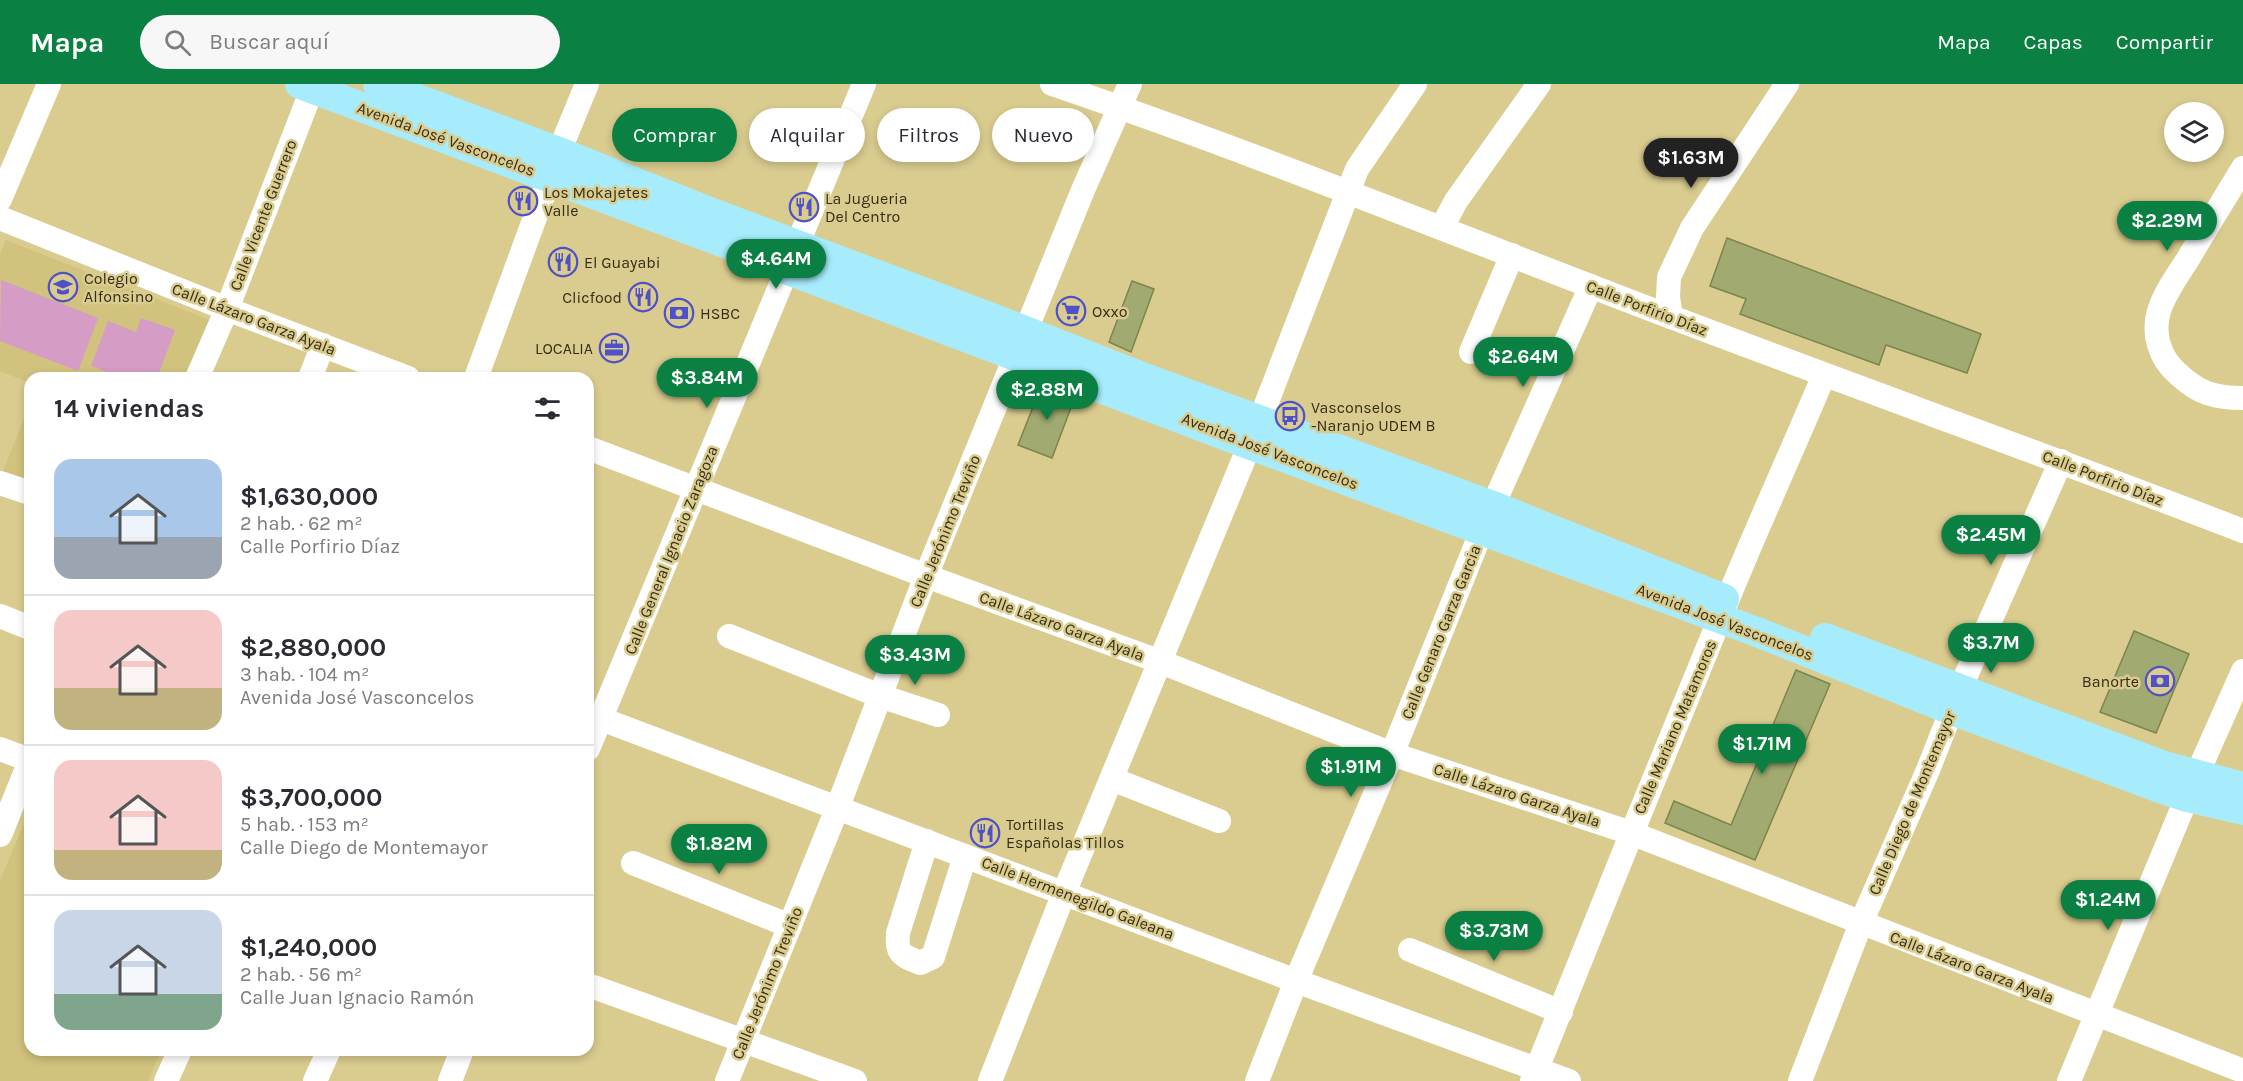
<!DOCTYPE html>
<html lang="es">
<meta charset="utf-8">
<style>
body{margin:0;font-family:Karla,sans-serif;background:#f7f7f7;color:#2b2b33;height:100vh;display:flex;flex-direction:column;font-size:22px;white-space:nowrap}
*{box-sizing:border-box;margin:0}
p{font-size:20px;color:#7c7c81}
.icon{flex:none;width:33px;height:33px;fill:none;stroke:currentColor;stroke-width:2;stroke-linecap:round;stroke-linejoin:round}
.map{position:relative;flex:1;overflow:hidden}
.side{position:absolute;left:24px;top:288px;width:570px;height:684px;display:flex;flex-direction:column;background:#fff;border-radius:18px;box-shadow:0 3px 9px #0003}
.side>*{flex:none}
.hud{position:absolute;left:612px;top:24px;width:570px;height:54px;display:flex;gap:12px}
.tools{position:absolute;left:2164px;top:18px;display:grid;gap:12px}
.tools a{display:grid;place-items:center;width:60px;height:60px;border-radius:50%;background:#fff;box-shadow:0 3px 9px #0003;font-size:30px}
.price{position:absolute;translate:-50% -51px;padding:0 14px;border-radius:21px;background:#0b8043;color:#fff;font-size:20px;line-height:39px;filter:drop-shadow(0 2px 3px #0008)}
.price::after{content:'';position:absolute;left:50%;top:36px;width:18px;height:14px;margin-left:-9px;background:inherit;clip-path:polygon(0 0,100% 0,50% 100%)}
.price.on{background:#222;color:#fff}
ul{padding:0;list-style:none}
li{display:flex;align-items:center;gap:18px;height:150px;padding:0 30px}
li+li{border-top:2px solid #e1e1e2}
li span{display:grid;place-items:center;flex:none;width:168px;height:120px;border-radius:18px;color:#555}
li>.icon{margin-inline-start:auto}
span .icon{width:72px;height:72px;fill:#fffc;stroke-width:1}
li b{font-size:26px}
h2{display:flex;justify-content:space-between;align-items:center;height:72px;padding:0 30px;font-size:26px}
.chip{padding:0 21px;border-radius:27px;background:#fff;box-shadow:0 3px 9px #0003;font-size:21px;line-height:54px}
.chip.on{background:#0b8043;color:#fff}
header{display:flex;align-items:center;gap:36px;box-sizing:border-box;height:84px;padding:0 30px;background:#0b8043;color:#fff}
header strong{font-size:28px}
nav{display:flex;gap:33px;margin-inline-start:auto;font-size:21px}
.search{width:420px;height:54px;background:#f7f7f7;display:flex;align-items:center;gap:15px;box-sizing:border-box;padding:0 21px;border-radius:33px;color:#7c7c81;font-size:22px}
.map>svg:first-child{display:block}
.built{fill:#d1c27d}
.green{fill:#d59cc5}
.building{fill:#a1ab71;stroke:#7b854c;stroke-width:1.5}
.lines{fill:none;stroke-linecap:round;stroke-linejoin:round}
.minor{stroke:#fff;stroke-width:24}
.major{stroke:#a7ecfd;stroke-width:30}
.labels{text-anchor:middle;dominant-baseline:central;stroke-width:5;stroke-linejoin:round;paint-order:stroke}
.street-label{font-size:16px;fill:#342e16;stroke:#dacc8f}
.poi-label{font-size:16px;fill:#342e16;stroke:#dacc8f;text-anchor:start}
</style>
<header>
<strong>Mapa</strong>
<div class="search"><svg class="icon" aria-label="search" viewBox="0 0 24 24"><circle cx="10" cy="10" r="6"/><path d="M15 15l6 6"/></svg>Buscar aquí</div>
<nav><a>Mapa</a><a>Capas</a><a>Compartir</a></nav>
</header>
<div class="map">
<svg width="2243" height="997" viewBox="0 0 2243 997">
<rect width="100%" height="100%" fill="#dacc8f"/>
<!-- built -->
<g class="built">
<polygon points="6,156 210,236 187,294 30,294 30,299 0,287 0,170"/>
<polygon points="30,320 30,401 2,390"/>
<polygon points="30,726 30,966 161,966 148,997 0,997 0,796"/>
</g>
<!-- green -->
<g class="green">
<polygon points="1,196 98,234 78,287 0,257"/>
<polygon points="141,234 175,246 157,294 123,294 91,282 108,237 136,248"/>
</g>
<!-- building -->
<g class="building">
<polygon points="1727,154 1981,250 1967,289 1886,261 1879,281 1740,230 1746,215 1710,202"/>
<polygon points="1132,197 1154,205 1131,268 1109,258"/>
<polygon points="1042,300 1075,313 1052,374 1018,361"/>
<polygon points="2134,547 2189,570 2156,649 2100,628"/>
<polygon points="1796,586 1830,600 1755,776 1665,739 1674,717 1731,741"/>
</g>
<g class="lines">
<!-- minor -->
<g class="minor">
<path d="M1052 0C1253 68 1451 149 1650 225 1847 300 2046 371 2243 447"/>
<path d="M2243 84C2225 114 2206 144 2188 175 2178 191 2165 208 2159 227 2152 250 2160 274 2177 289 2198 309 2214 314 2243 314"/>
<polyline points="0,115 49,0"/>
<polyline points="0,134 227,225 408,294"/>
<polyline points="1442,143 1456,117 1539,0"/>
<polyline points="1671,233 1668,213 1669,193 1692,144 1787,0"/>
<polyline points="1471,268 1512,171"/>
<polyline points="197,294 227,225 314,0"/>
<polyline points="310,294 323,261"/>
<polyline points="476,294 559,68 587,0"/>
<polyline points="588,364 926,492 1161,578 1392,670 1631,749 2243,987"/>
<polyline points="0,399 30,409"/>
<polyline points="0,532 30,544"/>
<polyline points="729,552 880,612 938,631"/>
<polyline points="588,630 1296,897 1569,997"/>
<polyline points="0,665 30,676"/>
<polyline points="588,665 864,0"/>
<polyline points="1112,695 1219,737"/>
<polyline points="0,751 30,677"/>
<path d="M927 757 898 849C896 871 902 871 920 879L933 873 965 772"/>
<polyline points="633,779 790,842"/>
<polyline points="1410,866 1561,928"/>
<polyline points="588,901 855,997"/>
<polyline points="166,997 180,966"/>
<polyline points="315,997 329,966"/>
<polyline points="450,997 462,966"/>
<polyline points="727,997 837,725 926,492 1083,106 1130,0"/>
<polyline points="990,997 1064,809 1260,336 1357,85 1415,0"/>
<polyline points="1257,997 1296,897 1392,670 1482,446 1591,202"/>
<path d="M1532 997C1596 837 1661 676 1727 517 1758 441 1792 367 1824 291"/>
<polyline points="1800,997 1861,839 1928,686 1960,605 2061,377"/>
<polyline points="2069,997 2187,713 2243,587"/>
</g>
<!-- major -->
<g class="major">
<polyline points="300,0 730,161 788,186 1248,360 1757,548 1952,626 2157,703 2187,713 2243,726"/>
<polyline points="378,0 559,68 707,127 992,234 1142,293 1493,422 1724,515"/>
<polyline points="1825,554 2164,682 2243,703"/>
</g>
</g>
<!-- icons -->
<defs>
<g id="restaurant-ring" transform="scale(1.5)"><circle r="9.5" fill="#dacc8f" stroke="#4f51c8" stroke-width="1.5"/><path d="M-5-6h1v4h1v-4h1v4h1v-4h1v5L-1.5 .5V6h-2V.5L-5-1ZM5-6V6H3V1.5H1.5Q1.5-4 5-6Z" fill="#4f51c8"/></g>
<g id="school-ring" transform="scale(1.5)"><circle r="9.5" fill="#dacc8f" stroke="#4f51c8" stroke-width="1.5"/><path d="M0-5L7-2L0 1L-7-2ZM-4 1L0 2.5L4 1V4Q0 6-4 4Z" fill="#4f51c8"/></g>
<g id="supermarket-ring" transform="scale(1.5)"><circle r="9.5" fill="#dacc8f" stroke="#4f51c8" stroke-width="1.5"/><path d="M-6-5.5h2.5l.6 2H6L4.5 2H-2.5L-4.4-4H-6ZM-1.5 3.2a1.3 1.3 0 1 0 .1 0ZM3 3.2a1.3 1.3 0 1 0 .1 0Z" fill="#4f51c8"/></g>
<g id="bank-ring" transform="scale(1.5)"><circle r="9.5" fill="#dacc8f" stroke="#4f51c8" stroke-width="1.5"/><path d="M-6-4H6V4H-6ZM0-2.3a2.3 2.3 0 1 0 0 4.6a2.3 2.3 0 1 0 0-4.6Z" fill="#4f51c8"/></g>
<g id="office-ring" transform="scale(1.5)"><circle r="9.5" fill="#dacc8f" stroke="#4f51c8" stroke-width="1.5"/><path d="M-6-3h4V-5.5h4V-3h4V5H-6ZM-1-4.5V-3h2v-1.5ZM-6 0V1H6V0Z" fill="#4f51c8"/></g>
<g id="bus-ring" transform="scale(1.5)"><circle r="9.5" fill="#dacc8f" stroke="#4f51c8" stroke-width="1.5"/><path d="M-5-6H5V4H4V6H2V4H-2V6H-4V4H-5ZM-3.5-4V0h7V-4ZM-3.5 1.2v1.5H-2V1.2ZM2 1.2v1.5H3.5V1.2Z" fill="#4f51c8"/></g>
</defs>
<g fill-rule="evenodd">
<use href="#restaurant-ring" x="523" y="117"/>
<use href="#restaurant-ring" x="804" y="123"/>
<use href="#restaurant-ring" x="563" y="178"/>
<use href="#school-ring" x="63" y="203"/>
<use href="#restaurant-ring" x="643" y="213"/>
<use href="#supermarket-ring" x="1071" y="227"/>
<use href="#bank-ring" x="679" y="229"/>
<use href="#office-ring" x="614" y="264"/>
<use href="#bus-ring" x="1290" y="332"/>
<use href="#bank-ring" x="2160" y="597"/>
<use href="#restaurant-ring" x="985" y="749"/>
</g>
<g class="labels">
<!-- street labels -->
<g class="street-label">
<text transform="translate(446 55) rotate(20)">Avenida José Vasconcelos</text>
<text transform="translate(263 131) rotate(-69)">Calle Vicente Guerrero</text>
<text transform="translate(1647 224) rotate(21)">Calle Porfirio Díaz</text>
<text transform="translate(254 235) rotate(21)">Calle Lázaro Garza Ayala</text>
<text transform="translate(1270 367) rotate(21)">Avenida José Vasconcelos</text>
<text transform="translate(2103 394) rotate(21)">Calle Porfirio Díaz</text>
<text transform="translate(945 447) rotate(-68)">Calle Jerónimo Treviño</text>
<text transform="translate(671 466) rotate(-68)">Calle General Ignacio Zaragoza</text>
<text transform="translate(1725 538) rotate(21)">Avenida José Vasconcelos</text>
<text transform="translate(1062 542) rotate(20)">Calle Lázaro Garza Ayala</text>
<text transform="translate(1441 548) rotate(-68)">Calle Genaro Garza Garcia</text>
<text transform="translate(1675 643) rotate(-67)">Calle Mariano Matamoros</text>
<text transform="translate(1517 711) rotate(18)">Calle Lázaro Garza Ayala</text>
<text transform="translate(1912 719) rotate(-67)">Calle Diego de Montemayor</text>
<text transform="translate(1078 814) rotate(21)">Calle Hermenegildo Galeana</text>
<text transform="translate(1972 883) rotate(21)">Calle Lázaro Garza Ayala</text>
<text transform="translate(767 899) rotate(-68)">Calle Jerónimo Treviño</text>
</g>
<!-- poi labels -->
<g class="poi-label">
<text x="544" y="108">Los Mokajetes<tspan x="544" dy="18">Valle</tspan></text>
<text x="825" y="114">La Jugueria<tspan x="825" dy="18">Del Centro</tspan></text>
<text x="584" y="178">El Guayabi</text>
<text x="84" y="194">Colegio<tspan x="84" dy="18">Alfonsino</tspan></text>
<text x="622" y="213" text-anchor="end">Clicfood</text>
<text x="1092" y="227">Oxxo</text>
<text x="700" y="229">HSBC</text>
<text x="593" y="264" text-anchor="end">LOCALIA</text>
<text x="1311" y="323">Vasconselos<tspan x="1311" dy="18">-Naranjo UDEM B</tspan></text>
<text x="2139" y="597" text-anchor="end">Banorte</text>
<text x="1006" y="740">Tortillas<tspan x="1006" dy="18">Españolas Tillos</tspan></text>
</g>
</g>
</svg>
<div class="tools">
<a><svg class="icon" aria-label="layers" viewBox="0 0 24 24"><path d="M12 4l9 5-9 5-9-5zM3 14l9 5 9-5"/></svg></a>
</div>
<b class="price on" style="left:1691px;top:105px">$1.63M</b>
<b class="price" style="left:2167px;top:168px">$2.29M</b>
<b class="price" style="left:776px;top:206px">$4.64M</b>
<b class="price" style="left:1523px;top:304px">$2.64M</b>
<b class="price" style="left:707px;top:325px">$3.84M</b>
<b class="price" style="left:1047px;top:337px">$2.88M</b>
<b class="price" style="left:1991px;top:482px">$2.45M</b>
<b class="price" style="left:1991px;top:590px">$3.7M</b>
<b class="price" style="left:915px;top:602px">$3.43M</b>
<b class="price" style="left:1762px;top:691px">$1.71M</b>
<b class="price" style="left:1351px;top:714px">$1.91M</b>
<b class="price" style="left:719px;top:791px">$1.82M</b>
<b class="price" style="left:2108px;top:847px">$1.24M</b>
<b class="price" style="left:1494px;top:878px">$3.73M</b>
<div class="hud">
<a class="chip on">Comprar</a>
<a class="chip">Alquilar</a>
<a class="chip">Filtros</a>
<a class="chip">Nuevo</a>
</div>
<section class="side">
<h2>14 viviendas<svg class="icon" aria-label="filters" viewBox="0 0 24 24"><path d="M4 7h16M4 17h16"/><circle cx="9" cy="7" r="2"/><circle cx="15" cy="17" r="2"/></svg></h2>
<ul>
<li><span style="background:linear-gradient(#a9c7e8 65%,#9aa5b1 0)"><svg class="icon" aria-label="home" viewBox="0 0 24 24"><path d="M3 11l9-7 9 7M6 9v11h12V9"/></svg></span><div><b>$1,630,000</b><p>2 hab. · 62 m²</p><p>Calle Porfirio Díaz</p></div></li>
<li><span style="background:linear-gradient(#f6c9c9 65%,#c2b280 0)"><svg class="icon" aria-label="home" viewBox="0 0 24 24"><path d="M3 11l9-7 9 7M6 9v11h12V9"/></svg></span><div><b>$2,880,000</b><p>3 hab. · 104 m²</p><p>Avenida José Vasconcelos</p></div></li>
<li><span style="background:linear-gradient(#f6c9c9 75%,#c2b280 0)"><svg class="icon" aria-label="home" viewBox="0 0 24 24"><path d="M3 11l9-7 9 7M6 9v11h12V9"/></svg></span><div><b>$3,700,000</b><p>5 hab. · 153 m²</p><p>Calle Diego de Montemayor</p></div></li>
<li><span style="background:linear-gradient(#c9d6e8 70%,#7fa58c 0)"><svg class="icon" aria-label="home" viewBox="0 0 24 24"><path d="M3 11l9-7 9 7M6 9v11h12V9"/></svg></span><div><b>$1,240,000</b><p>2 hab. · 56 m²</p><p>Calle Juan Ignacio Ramón</p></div></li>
</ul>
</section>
</div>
